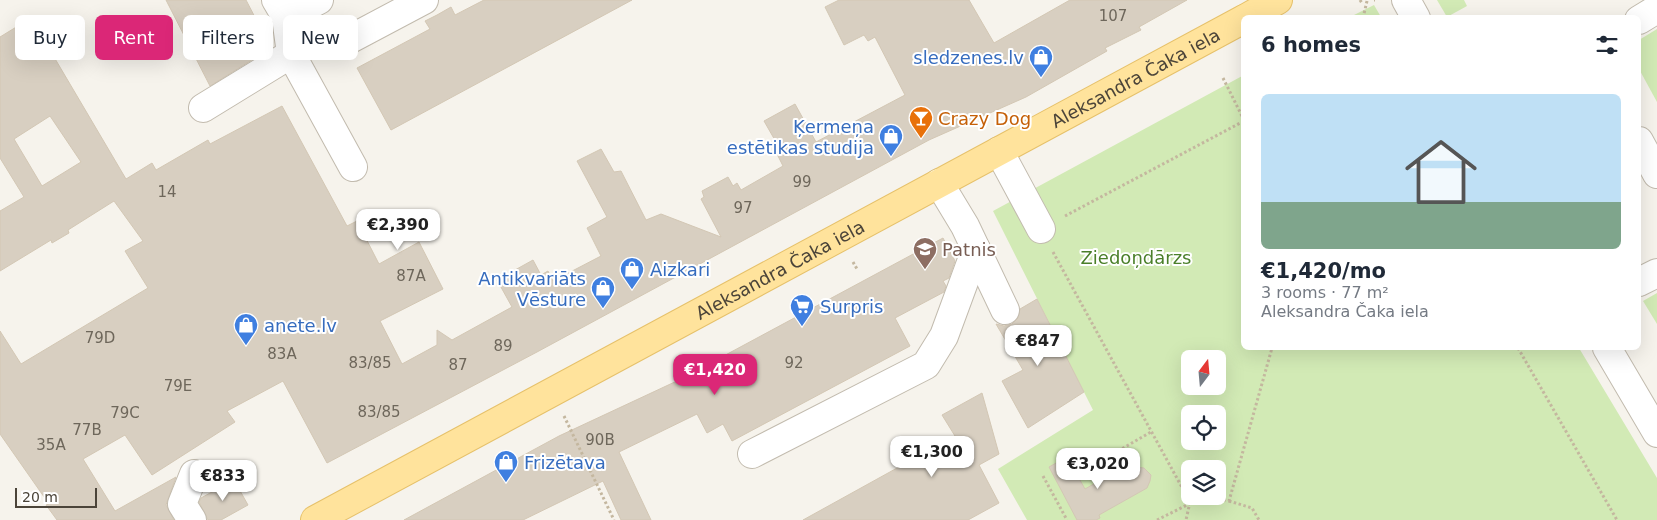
<!DOCTYPE html>
<meta charset="utf-8">
<style>
body{margin:0;font-family:"DejaVu Sans",sans-serif;background:#f2f2f3;color:#1f2937;height:100vh;display:flex;flex-direction:column;font-size:19px;white-space:nowrap}
*{box-sizing:border-box;margin:0}
p{font-size:16px;color:#747a83}
.icon{flex:none;width:28px;height:28px;fill:none;stroke:currentColor;stroke-width:2;stroke-linecap:round;stroke-linejoin:round}
.map{position:relative;flex:1;overflow:hidden}
.panel{position:absolute;left:1241px;top:15px;width:400px;height:335px;display:flex;flex-direction:column;background:#fff;border-radius:8px;box-shadow:0 5px 20px #0002}
.panel>*{flex:none}
.banner{position:absolute;left:15px;top:15px;width:475px;height:45px;display:flex;gap:10px}
.needle{width:32px;rotate:16deg}
.controls{position:absolute;left:1181px;top:350px;display:grid;gap:10px}
.controls a{display:grid;place-items:center;width:45px;height:45px;border-radius:8px;background:#fff;box-shadow:0 5px 20px #0002;font-size:25px}
.scale{position:absolute;left:15px;bottom:12px;width:82px;box-sizing:border-box;padding-left:5px;border:2px solid #4b4439;border-top:0;font-size:14px;line-height:18px;white-space:nowrap;color:#4b4439;-webkit-text-stroke:4px #fff;paint-order:stroke}
.price{position:absolute;translate:-50% -42px;padding:0 11px;border-radius:10px;background:#fff;color:#222;font-size:16px;line-height:32px;filter:drop-shadow(0 1px 2px #0008)}
.price::after{content:'';position:absolute;left:50%;top:30px;width:15px;height:11px;margin-left:-8px;background:inherit;clip-path:polygon(0 0,100% 0,50% 100%)}
.price.active{background:#db2777;color:#fff}
ul{padding:0;list-style:none}
li{display:grid;align-content:center;gap:10px;height:265px;padding:0 20px}
li+li{border-top:1px solid #e0e1e3}
li span{display:grid;place-items:center;height:155px;border-radius:8px;color:#555}
li>.icon{margin-inline-start:auto}
span .icon{width:90px;height:90px;fill:#fffc;stroke-width:1}
li b{font-size:21px}
h2{display:flex;justify-content:space-between;align-items:center;height:60px;padding:0 20px;font-size:21px}
.pill{padding:0 18px;border-radius:8px;background:#fff;box-shadow:0 5px 20px #0002;font-size:18px;line-height:45px}
.pill.active{background:#db2777;color:#fff}
.map>svg:first-child{display:block}
.green{fill:#d2eab5;fill-rule:evenodd}
.building{fill:#d8cfc1;stroke:#d3c7b4;fill-rule:evenodd}
.lines{fill:none;stroke-linecap:round;stroke-linejoin:round}
.minor-casing{stroke:#c2bbae;stroke-width:30}
.major-casing{stroke:#e6c16a;stroke-width:30}
.path{stroke:#c4b79f;stroke-width:3;stroke-dasharray:2.5 2.5;stroke-linecap:butt}
.minor{stroke:#fff;stroke-width:28}
.major{stroke:#ffe39c;stroke-width:28}
.labels{text-anchor:middle;dominant-baseline:central;stroke-width:4;stroke-linejoin:round;paint-order:stroke}
.number-label{font-size:15px;fill:#6e675b}
.shop-label{font-size:18px;fill:#366cbe;stroke:#fff;text-anchor:start}
.street-label{font-size:18px;fill:#4b4439;stroke:#fff}
.food-label{font-size:18px;fill:#c56008;stroke:#fff;text-anchor:start}
.education-label{font-size:18px;fill:#785e54;stroke:#fff;text-anchor:start}
.park-label{font-size:18px;fill:#4a7f2a;stroke:#fff}
</style>
<div class="map">
<svg width="1657" height="520" viewBox="0 0 1657 520">
<rect width="100%" height="100%" fill="#f6f3ec"/>
<!-- green -->
<g class="green">
<polygon points="1437,0 1464,0 1467,6 1447,17"/>
<polygon points="1374,5 1381,17 1350,17"/>
<polygon points="1657,29 1657,102 1639,69 1639,40"/>
<path d="M1244 75V348H1579L1657 478V520H1027L998 469 1093 410 993 211ZM1190 359H1218V386H1190ZM1190 414H1218V441H1190ZM1190 469H1218V496H1190Z"/>
<polygon points="1657,293 1657,324 1643,301"/>
</g>
<!-- building -->
<g class="building">
<polygon points="166,0 246,0 271,48 210,86"/>
<polygon points="484,0 632,0 391,130 357,68 430,29 425,21 437,15 451,7 455,15"/>
<path d="M839 0H969L994 43 1070 0H1187L1139 27 1141 30 1105 48 1107 51 1026 97 929 140 537 352 327 463 283 381 227 411 235 422 152 475 125 435 83 459 115 511 176 477 166 505 174 520H57L46 505 49 504 0 434V331L21 364 148 288 125 251 143 241 114 201 68 230 69 233 52 243 51 240 0 271V211L24 197 0 158V37L31 18 126 179 152 163 156 170 208 140 210 144 282 106 347 226 357 221 379 264 419 242 443 289 380 321 402 364 437 345V330L452 340 512 307 497 280 533 260 541 275 548 271 553 281 601 256 587 228 607 217 577 161 601 149 614 172 621 171 646 220 661 214 721 237 701 199 704 197 702 191 728 177 733 186 737 183 741 190 783 166 776 152 780 149 764 121 795 104 816 142 905 95 875 37 868 41 864 35 844 45 825 7ZM50 116 81 162 42 186 14 139Z"/>
<polygon points="943,238 955,261 949,278 943,281 946,286 944,292 895,318 910,346 732,441 723,424 707,433 697,414 619,452 651,520 621,520 603,481 523,520 404,520 559,436 679,380"/>
<polygon points="1037,299 1084,392 1028,428 1002,381 1023,370 996,324 1004,326 1012,324 1018,318 1020,309"/>
<polygon points="982,393 999,454 979,465 999,503 968,520 803,520 955,436 942,415"/>
<polygon points="1067,457 1085,489 1113,473 1115,478 1135,467 1144,468 1151,475 1150,481 1147,488 1099,515 1100,518 1096,520 1077,520 1049,467"/>
<polygon points="234,480 248,505 221,520 208,520 199,502 201,498"/>
</g>
<g class="lines">
<!-- minor casing -->
<g class="minor-casing">
<g id="minor">
<polyline points="276,0 286,17 291,54 353,167"/>
<polyline points="1406,0 1416,18"/>
<polyline points="286,17 319,0"/>
<polyline points="1639,20 1657,9"/>
<polyline points="341,44 424,0"/>
<polyline points="203,108 291,54"/>
<polyline points="1639,141 1657,174"/>
<polyline points="999,151 1041,229"/>
<polyline points="939,183 965,226 1005,310"/>
<polyline points="1639,282 1657,273"/>
<polyline points="1607,348 1657,433"/>
<polyline points="752,454 926,365 944,336 976,249"/>
<polyline points="192,520 182,504 194,474"/>
</g>
</g>
<!-- major casing -->
<g class="major-casing">
<g id="major">
<polyline points="1246,18 1278,0"/>
<path id="s1" d="M315 520 1244 19"/>
</g>
</g>
<!-- path -->
<g class="path">
<polyline points="1360,0 1362,3"/>
<polyline points="1374,0 1375,0"/>
<polyline points="1363,18 1367,1"/>
<polyline points="1223,78 1244,120"/>
<polyline points="1065,216 1244,121"/>
<polyline points="1053,252 1190,502 1186,520"/>
<polyline points="853,262 857,269"/>
<polyline points="1518,348 1617,520"/>
<polyline points="564,416 614,520"/>
<polyline points="1092,466 1151,432"/>
<polyline points="1043,476 1067,520"/>
<polyline points="1209,496 1229,501 1272,348"/>
<polyline points="1229,501 1252,508 1259,520"/>
<polyline points="1157,520 1205,496"/>
</g>
<!-- minor -->
<use href="#minor" class="minor"/>
<!-- major -->
<use href="#major" class="major"/>
</g>
<!-- icons -->
<defs>
<g id="shop-pin" transform="scale(1.25)"><path d="M0 17L-7.5 6A9.5 9.5 0 1 1 7.5 6Z" fill="#3f7fe0" stroke="#fff"/><path d="M-5-2.5h2.3a2.7 3.5 0 0 1 5.4 0H5L5.5 6h-11ZM-1.5-2.5h3a1.5 2.3 0 0 0-3 0Z" fill="#fff"/></g>
<g id="bar-pin" transform="scale(1.25)"><path d="M0 17L-7.5 6A9.5 9.5 0 1 1 7.5 6Z" fill="#e8710a" stroke="#fff"/><path d="M-6-5H6L.8 .8V4.5H3.5V6h-7V4.5H-.8V.8Z" fill="#fff"/></g>
<g id="school-pin" transform="scale(1.25)"><path d="M0 17L-7.5 6A9.5 9.5 0 1 1 7.5 6Z" fill="#8d6e63" stroke="#fff"/><path d="M0-5L7-2L0 1L-7-2ZM-4 1L0 2.5L4 1V4Q0 6-4 4Z" fill="#fff"/></g>
<g id="supermarket-pin" transform="scale(1.25)"><path d="M0 17L-7.5 6A9.5 9.5 0 1 1 7.5 6Z" fill="#3f7fe0" stroke="#fff"/><path d="M-6-5.5h2.5l.6 2H6L4.5 2H-2.5L-4.4-4H-6ZM-1.5 3.2a1.3 1.3 0 1 0 .1 0ZM3 3.2a1.3 1.3 0 1 0 .1 0Z" fill="#fff"/></g>
</defs>
<g fill-rule="evenodd">
<use href="#shop-pin" x="1041" y="57"/>
<use href="#bar-pin" x="921" y="118"/>
<use href="#shop-pin" x="891" y="136"/>
<use href="#school-pin" x="925" y="249"/>
<use href="#shop-pin" x="632" y="269"/>
<use href="#shop-pin" x="603" y="288"/>
<use href="#supermarket-pin" x="802" y="306"/>
<use href="#shop-pin" x="246" y="325"/>
<use href="#shop-pin" x="506" y="462"/>
</g>
<g class="labels">
<!-- number labels -->
<g class="number-label">
<text x="1113" y="16">107</text>
<text x="802" y="182">99</text>
<text x="167" y="192">14</text>
<text x="743" y="208">97</text>
<text x="411" y="276">87A</text>
<text x="100" y="338">79D</text>
<text x="503" y="346">89</text>
<text x="282" y="354">83A</text>
<text x="370" y="363">83/85</text>
<text x="794" y="363">92</text>
<text x="458" y="365">87</text>
<text x="178" y="386">79E</text>
<text x="379" y="412">83/85</text>
<text x="125" y="413">79C</text>
<text x="87" y="430">77B</text>
<text x="600" y="440">90B</text>
<text x="51" y="445">35A</text>
</g>
<!-- shop labels -->
<g class="shop-label">
<text x="1024" y="57" text-anchor="end">sledzenes.lv</text>
<text x="874" y="126" text-anchor="end">Ķermeņa<tspan x="874" dy="21">estētikas studija</tspan></text>
<text x="650" y="269">Aizkari</text>
<text x="586" y="278" text-anchor="end">Antikvariāts<tspan x="586" dy="21">Vēsture</tspan></text>
<text x="820" y="306">Surpris</text>
<text x="264" y="325">anete.lv</text>
<text x="524" y="462">Frizētava</text>
</g>
<!-- street labels -->
<g class="street-label">
<text stroke="none"><textPath href="#s1" startOffset="932">Aleksandra Čaka iela</textPath></text>
<text stroke="none"><textPath href="#s1" startOffset="528">Aleksandra Čaka iela</textPath></text>
</g>
<!-- food labels -->
<g class="food-label">
<text x="938" y="118">Crazy Dog</text>
</g>
<!-- education labels -->
<g class="education-label">
<text x="942" y="249">Patnis</text>
</g>
<!-- park labels -->
<g class="park-label">
<text x="1136" y="257">Ziedoņdārzs</text>
</g>
</g>
</svg>
<div class="controls">
<a><svg class="needle" viewBox="-14 -14 28 28"><path d="M0-13l5 13h-10z" fill="#e53935"/><path d="M0 13l5-13h-10z" fill="#747a83"/></svg></a>
<a><svg class="icon" aria-label="locate" viewBox="0 0 24 24"><circle cx="12" cy="12" r="6"/><path d="M12 2v4M12 18v4M2 12h4M18 12h4"/></svg></a>
<a><svg class="icon" aria-label="layers" viewBox="0 0 24 24"><path d="M12 4l9 5-9 5-9-5zM3 14l9 5 9-5"/></svg></a>
</div>
<div class="scale">20 m</div>
<b class="price" style="left:398px;top:251px">€2,390</b>
<b class="price" style="left:1038px;top:367px">€847</b>
<b class="price active" style="left:715px;top:396px">€1,420</b>
<b class="price" style="left:932px;top:478px">€1,300</b>
<b class="price" style="left:1098px;top:490px">€3,020</b>
<b class="price" style="left:223px;top:502px">€833</b>
<div class="banner">
<a class="pill">Buy</a>
<a class="pill active">Rent</a>
<a class="pill">Filters</a>
<a class="pill">New</a>
</div>
<section class="panel">
<h2>6 homes<svg class="icon" aria-label="filters" viewBox="0 0 24 24"><path d="M4 7h16M4 17h16"/><circle cx="9" cy="7" r="2"/><circle cx="15" cy="17" r="2"/></svg></h2>
<ul>
<li><span style="background:linear-gradient(#bfe0f5 70%,#7fa58c 0)"><svg class="icon" aria-label="home" viewBox="0 0 24 24"><path d="M3 11l9-7 9 7M6 9v11h12V9"/></svg></span><div><b>€1,420/mo</b><p>3 rooms · 77 m²</p><p>Aleksandra Čaka iela</p></div></li>
</ul>
</section>
</div>
